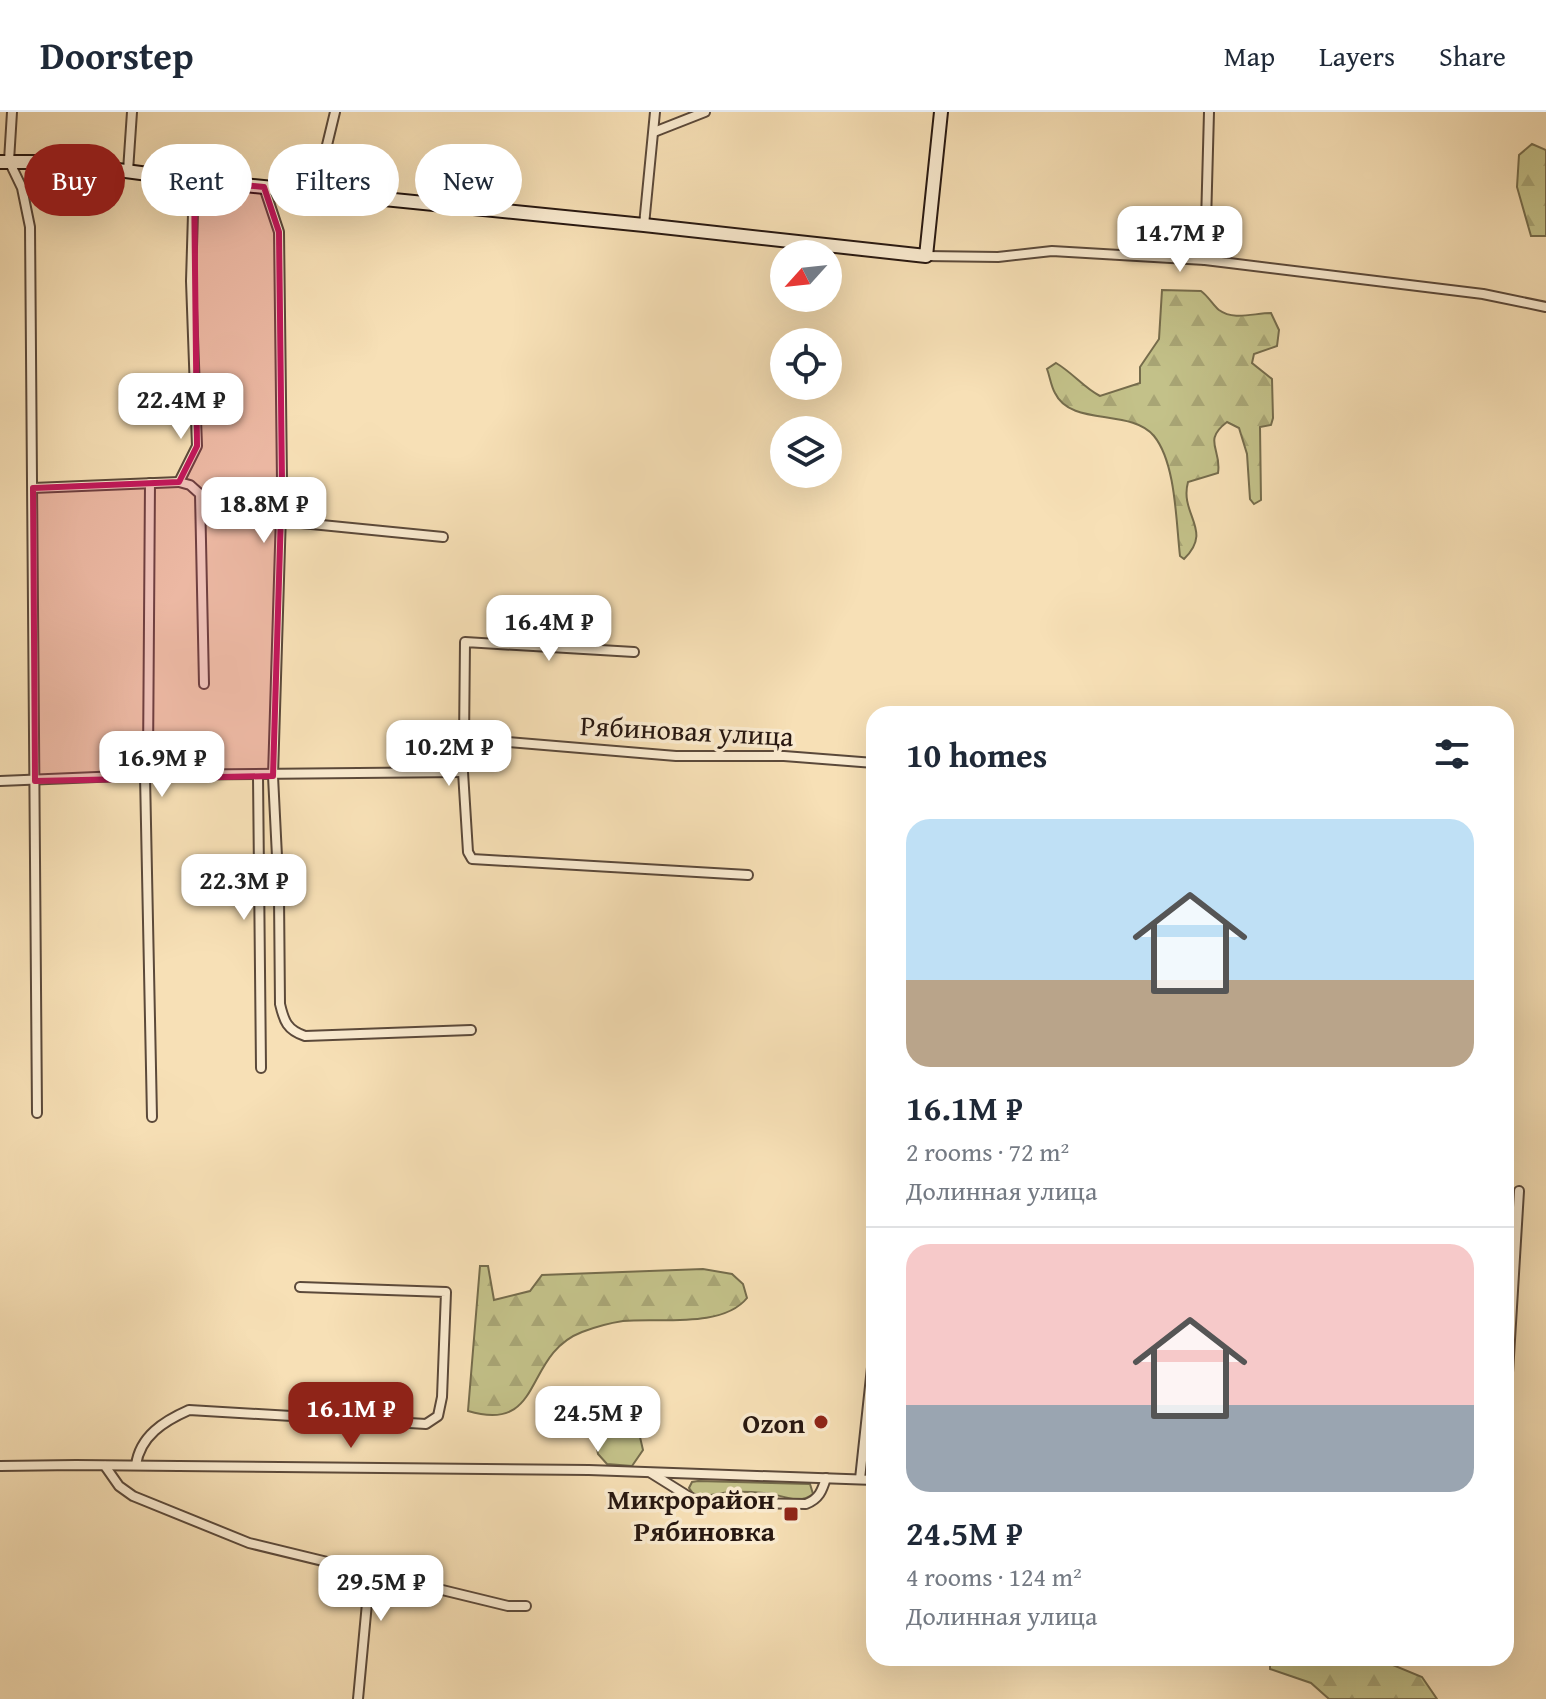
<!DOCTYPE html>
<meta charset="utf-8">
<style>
body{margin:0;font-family:"Gentium Book Plus",serif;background:#f6f6f7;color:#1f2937;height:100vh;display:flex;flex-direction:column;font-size:30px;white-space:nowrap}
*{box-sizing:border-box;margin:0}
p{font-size:26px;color:#747a83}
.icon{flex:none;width:44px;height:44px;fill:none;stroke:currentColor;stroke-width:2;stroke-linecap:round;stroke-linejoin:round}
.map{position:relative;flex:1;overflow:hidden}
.sheet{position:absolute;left:866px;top:594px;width:648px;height:960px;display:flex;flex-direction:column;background:#fff;border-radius:24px;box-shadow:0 8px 32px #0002}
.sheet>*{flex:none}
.banner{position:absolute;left:24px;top:32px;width:722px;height:72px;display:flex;gap:16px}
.needle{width:52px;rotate:243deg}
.controls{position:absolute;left:770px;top:128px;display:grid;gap:16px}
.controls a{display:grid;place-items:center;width:72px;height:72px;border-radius:50%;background:#fff;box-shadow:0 8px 32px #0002;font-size:40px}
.price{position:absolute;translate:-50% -68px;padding:0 18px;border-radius:16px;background:#fff;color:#222;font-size:26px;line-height:52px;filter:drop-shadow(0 2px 4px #0008)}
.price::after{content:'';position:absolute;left:50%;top:48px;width:24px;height:18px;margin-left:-12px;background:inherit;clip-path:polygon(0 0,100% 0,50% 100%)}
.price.selected{background:#8f2418;color:#fff}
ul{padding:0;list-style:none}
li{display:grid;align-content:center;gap:16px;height:424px;padding:0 40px}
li+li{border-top:2px solid #e0e1e3}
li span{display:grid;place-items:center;height:248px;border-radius:24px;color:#555}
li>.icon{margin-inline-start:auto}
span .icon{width:144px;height:144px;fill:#fffc;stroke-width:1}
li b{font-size:34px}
h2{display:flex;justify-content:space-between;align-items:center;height:96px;padding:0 40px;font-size:34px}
.chip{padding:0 28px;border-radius:36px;background:#fff;box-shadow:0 8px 32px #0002;font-size:28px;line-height:72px}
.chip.selected{background:#8f2418;color:#fff}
header{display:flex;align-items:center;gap:48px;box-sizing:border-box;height:112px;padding:0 40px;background:#fff;border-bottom:2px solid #e0e1e3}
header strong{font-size:38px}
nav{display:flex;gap:44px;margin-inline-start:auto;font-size:28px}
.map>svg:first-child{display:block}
.grass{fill:#c3c189;stroke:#756c4c;stroke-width:2}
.forest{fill:url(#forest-firs);stroke:#756c4c;stroke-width:2}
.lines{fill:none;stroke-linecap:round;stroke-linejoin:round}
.street-casing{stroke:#5b493a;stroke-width:12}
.secondary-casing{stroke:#271710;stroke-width:16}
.street{stroke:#faebd0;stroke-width:8}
.secondary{stroke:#faebd0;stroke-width:12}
.marked{fill:#c2185b;fill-opacity:0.2;stroke:#c2185b;stroke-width:6;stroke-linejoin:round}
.poi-dot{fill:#8f2418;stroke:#faebd0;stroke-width:3}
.labels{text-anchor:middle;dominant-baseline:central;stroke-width:7;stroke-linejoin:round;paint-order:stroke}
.street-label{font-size:28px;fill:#271710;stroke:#faebd0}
.poi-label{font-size:28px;font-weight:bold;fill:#271710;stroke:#faebd0;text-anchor:end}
</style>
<header>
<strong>Doorstep</strong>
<nav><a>Map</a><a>Layers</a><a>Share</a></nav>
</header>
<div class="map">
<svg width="1546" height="1587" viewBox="0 0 1546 1587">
<defs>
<pattern id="forest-firs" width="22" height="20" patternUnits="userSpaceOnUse" patternTransform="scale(2)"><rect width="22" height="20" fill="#c3c189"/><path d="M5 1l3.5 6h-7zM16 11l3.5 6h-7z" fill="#a8a575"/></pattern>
</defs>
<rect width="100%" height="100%" fill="#f7e0b6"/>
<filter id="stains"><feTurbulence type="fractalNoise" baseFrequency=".0025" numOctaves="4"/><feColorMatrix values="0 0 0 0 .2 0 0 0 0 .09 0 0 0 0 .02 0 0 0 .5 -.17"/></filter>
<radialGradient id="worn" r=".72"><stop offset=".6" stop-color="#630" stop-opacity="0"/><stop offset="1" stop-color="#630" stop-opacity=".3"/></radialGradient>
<!-- grass -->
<g class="grass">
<polygon points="609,1319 632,1319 640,1325 643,1338 632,1354 607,1352 598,1342 596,1332 601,1323"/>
<path d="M698 1369 810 1372 813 1382C799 1394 781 1382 765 1381 754 1380 743 1379 733 1380 720 1380 709 1385 695 1384L689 1376 692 1370Z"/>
</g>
<!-- forest -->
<g class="forest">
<polygon points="1532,32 1546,38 1546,124 1531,124 1517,75 1519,43"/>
<path d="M1162 178 1201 179C1208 184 1213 193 1219 198 1234 209 1254 201 1271 201L1279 218 1277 234 1254 242 1252 251 1272 267 1273 306 1271 313 1260 315 1261 388 1254 392 1250 387 1247 342 1239 316 1227 310C1202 329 1222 337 1218 361L1188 370C1179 403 1214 418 1184 447L1180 444C1176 410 1176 351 1154 324 1131 296 1071 315 1055 281 1051 274 1050 265 1047 257L1056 251C1073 261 1084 276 1100 284L1140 271V255L1159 227Z"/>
<path d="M480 1154H488L494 1188 530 1179 542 1163 703 1157 732 1162 743 1172 747 1186C723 1216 660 1206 623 1209 610 1211 595 1215 582 1220 522 1243 545 1322 468 1299Z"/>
<polygon points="1270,1546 1376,1546 1422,1565 1437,1587 1329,1587 1311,1571 1270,1557"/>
</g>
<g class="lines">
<!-- street casing -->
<g class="street-casing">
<g id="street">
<polyline points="12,0 9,49 22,76 30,115 37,1001"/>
<polyline points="654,20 705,0"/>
<polyline points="128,59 132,0"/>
<polyline points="194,68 191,169 197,334 179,370 190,373 200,382 204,572"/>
<path d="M264 75 279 120 282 369 273 664 279 785 280 892C284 909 287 918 305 924L471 918"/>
<polyline points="310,79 320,62 335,0"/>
<polyline points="644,113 655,0"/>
<polyline points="926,144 998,145 1052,139 1205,148 1483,182 1546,195"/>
<polyline points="1205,148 1209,0"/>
<polyline points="150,371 148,649 145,663 152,1005"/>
<polyline points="33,376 179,370"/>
<polyline points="281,409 443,425"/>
<polyline points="464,629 465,530 634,540"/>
<polyline points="463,660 468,740 472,747 748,763"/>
<polyline points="258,664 261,956"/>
<polyline points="0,669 145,663 463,660 464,629 483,628 676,644 784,644 874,651"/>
<polyline points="1506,1294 1519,1079"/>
<path d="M136 1353C140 1324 164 1309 189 1298L426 1312 438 1304 442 1285 446 1180 300 1175"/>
<polyline points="0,1354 76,1353 589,1358 874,1368"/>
<polyline points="105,1354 119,1374 133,1384 249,1431 508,1494 526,1494"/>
<path d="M651 1361 691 1386 702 1390 806 1392C819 1387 822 1379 826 1366"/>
<polyline points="860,1367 874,1237"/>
<polyline points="344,1453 361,1471 367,1491 358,1587"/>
</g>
</g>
<!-- secondary casing -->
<g class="secondary-casing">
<polyline id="secondary" points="0,50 57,50 194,68 644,113 926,144 941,0"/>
</g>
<!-- street -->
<use href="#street" class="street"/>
<!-- secondary -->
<use href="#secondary" class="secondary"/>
</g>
<!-- marked area -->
<path class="marked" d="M194 68 264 75 279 120 282 369 273 664 35 669 33 376 179 370 197 334Z"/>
<!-- markers -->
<g class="poi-dot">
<circle cx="821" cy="1310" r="8"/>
<rect x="783" y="1394" width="16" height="16" rx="4"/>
</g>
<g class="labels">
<!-- street labels -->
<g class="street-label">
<text transform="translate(687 618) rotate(3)">Рябиновая улица</text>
</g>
<!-- poi labels -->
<g class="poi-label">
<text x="805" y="1310">Ozon</text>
<text x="775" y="1386">Микрорайон<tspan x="775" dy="32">Рябиновка</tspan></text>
</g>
</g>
<rect width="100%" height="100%" filter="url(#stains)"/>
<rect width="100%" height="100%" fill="url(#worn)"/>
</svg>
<div class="controls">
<a><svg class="needle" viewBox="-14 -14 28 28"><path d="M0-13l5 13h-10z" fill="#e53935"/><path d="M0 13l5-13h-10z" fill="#747a83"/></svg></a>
<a><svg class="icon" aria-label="locate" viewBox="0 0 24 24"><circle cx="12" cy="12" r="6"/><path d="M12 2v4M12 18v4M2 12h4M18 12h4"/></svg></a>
<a><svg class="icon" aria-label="layers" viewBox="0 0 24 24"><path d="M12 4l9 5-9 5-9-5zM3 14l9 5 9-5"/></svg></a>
</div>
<b class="price" style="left:1180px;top:162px">14.7M ₽</b>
<b class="price" style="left:181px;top:329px">22.4M ₽</b>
<b class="price" style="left:264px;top:433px">18.8M ₽</b>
<b class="price" style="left:549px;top:551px">16.4M ₽</b>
<b class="price" style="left:449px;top:676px">10.2M ₽</b>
<b class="price" style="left:162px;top:687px">16.9M ₽</b>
<b class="price" style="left:244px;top:810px">22.3M ₽</b>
<b class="price selected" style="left:351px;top:1338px">16.1M ₽</b>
<b class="price" style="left:598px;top:1342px">24.5M ₽</b>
<b class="price" style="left:381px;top:1511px">29.5M ₽</b>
<div class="banner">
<a class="chip selected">Buy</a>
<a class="chip">Rent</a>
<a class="chip">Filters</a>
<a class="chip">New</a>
</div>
<section class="sheet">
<h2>10 homes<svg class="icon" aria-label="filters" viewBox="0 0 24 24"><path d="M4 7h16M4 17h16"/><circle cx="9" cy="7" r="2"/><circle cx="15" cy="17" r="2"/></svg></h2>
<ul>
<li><span style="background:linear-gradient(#bfe0f5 65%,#b9a48a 0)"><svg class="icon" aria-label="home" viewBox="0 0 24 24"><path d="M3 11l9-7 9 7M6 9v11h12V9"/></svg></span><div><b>16.1M ₽</b><p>2 rooms · 72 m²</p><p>Долинная улица</p></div></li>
<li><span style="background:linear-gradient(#f6c9c9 65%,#9aa5b1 0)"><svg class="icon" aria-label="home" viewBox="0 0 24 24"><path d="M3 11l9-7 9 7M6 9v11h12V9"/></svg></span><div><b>24.5M ₽</b><p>4 rooms · 124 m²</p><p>Долинная улица</p></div></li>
</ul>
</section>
</div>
